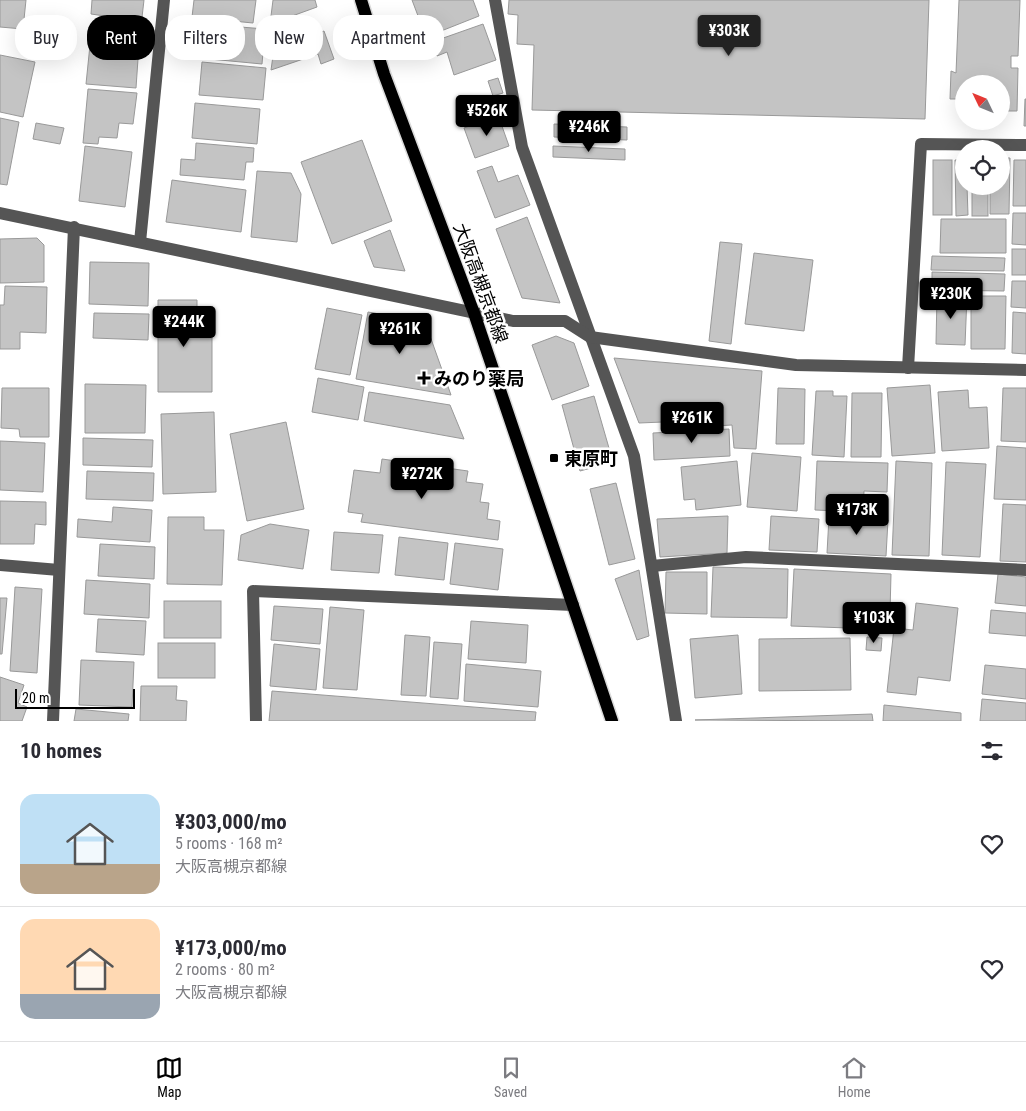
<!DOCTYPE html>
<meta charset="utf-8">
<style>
body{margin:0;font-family:"Roboto Condensed","Noto Sans JP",sans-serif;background:#f7f7f7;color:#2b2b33;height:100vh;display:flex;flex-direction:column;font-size:19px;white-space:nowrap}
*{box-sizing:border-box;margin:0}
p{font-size:16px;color:#7c7c81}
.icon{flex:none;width:28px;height:28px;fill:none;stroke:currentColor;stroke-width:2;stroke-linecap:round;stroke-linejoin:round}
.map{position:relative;height:721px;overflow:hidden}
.panel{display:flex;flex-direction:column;background:#fff;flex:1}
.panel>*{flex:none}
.guide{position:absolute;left:15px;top:15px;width:500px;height:45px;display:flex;gap:10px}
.needle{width:32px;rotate:313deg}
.controls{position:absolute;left:955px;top:75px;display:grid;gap:10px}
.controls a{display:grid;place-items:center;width:55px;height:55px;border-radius:50%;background:#fff;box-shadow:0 5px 20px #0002;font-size:25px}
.scale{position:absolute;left:15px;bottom:12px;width:120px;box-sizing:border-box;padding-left:5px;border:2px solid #000;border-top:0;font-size:14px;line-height:18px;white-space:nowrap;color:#000;-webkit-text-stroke:4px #fff;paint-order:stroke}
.price{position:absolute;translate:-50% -42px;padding:0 11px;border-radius:5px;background:#000;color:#fff;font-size:16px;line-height:32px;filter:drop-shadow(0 1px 2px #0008)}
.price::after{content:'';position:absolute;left:50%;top:30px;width:15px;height:11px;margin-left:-8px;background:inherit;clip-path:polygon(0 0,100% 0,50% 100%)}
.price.current{background:#222;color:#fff}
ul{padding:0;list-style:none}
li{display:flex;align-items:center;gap:15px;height:125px;padding:0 20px}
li+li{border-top:1px solid #e1e1e2}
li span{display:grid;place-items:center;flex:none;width:140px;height:100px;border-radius:15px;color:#555}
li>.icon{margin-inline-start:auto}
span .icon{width:60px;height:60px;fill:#fffc;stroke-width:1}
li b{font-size:21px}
h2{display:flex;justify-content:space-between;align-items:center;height:60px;padding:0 20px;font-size:21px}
.pill{padding:0 18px;border-radius:20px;background:#fff;box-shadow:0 5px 20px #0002;font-size:18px;line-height:45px}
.pill.current{background:#000;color:#fff}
.tabs{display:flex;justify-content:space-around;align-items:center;height:70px;border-top:1px solid #e1e1e2;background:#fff;font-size:14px;color:#7c7c81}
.tabs a{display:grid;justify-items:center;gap:2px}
.tabs .current{color:#000}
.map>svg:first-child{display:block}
.building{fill:#c4c4c4;stroke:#999}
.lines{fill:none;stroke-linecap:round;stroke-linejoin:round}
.major-casing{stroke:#dbdbdb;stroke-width:15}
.minor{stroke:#555;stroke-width:12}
.major{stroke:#000;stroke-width:12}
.poi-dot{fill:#000;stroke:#fff;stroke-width:2}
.labels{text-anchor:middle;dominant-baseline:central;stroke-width:5;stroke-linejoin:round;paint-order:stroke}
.street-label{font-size:18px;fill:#000;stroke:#fff}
.poi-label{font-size:18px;font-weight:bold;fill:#000;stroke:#fff;text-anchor:start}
</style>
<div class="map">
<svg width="1026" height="721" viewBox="0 0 1026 721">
<rect width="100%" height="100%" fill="#fff"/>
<!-- building -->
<g class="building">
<polygon points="0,0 26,0 23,29 0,27"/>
<polygon points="92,0 144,0 141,26 104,23 105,16 91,14"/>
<polygon points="194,0 256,0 253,23 192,17"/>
<polygon points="273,0 315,0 317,7 270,24"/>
<polygon points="412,0 473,0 479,16 426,37"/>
<polygon points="509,0 929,0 925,119 532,110 534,45 517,44 518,15 508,14"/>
<polygon points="959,0 1020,0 1018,56 1011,56 1011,68 1018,68 1017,111 1001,111 1001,84 964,84 964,99 950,99 951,71 956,73"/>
<polygon points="203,24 265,29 262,64 199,58"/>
<polygon points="483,24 496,60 454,75 447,52 437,56 432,42"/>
<polygon points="324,31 334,59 321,64 318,54 271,70 274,49"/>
<polygon points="90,45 122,48 121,57 138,59 136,88 86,84"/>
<polygon points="48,47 60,50 58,57 47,55"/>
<polygon points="0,55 35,62 23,117 0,112"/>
<polygon points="202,62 266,68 263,100 199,95"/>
<polygon points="498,78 503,93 493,96 488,81"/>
<polygon points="88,89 137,93 133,124 119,123 117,138 99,137 98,144 83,143"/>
<polygon points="500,98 504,108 492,113 489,102"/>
<polygon points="1025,99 1026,99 1026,126 1024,126"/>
<polygon points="195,103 260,109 257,144 192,138"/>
<polygon points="498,115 509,146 475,158 464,128"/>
<polygon points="0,118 19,122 7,185 0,184"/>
<polygon points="36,123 64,128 60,144 33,139"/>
<polygon points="554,124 627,127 627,140 554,137"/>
<polygon points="362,140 392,221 332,244 301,162"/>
<polygon points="196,143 254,148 253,162 246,162 244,180 180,175 181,159 195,160"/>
<polygon points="85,146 132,152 125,207 79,201"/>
<polygon points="553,146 625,149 625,160 553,157"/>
<polygon points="1001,158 1010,158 1009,214 990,214 990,186 1001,186"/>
<rect x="933" y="160" width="19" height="55"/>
<polygon points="955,160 964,160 964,186 967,186 968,215 956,216"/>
<polygon points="1014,160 1026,160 1026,206 1013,206"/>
<polygon points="492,166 498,182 518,175 530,205 495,218 477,171"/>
<polygon points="257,171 291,173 301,194 297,242 251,237"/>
<polygon points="172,180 246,190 241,232 166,222"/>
<rect x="972" y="186" width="16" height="30"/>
<polygon points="1013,213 1026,213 1026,245 1012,244"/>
<polygon points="527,217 560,303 522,298 496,229"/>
<polygon points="941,219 1006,219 1006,253 940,253"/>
<polygon points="390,230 405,271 374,267 364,241"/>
<polygon points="37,238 44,245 44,282 0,283 0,239"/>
<polygon points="720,242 742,244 731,344 709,341"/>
<rect x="1012" y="249" width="14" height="26"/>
<polygon points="754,253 813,260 804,331 745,324"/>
<polygon points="932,256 1005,258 1004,271 931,270"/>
<polygon points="90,262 149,263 148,306 89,304"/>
<polygon points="932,272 1005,274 1004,291 932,290"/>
<polygon points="1012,281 1026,281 1026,308 1011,307"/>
<polygon points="5,286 47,287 46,333 20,332 20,349 0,349 0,305 4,305"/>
<polygon points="937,295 967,296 965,345 936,344"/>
<polygon points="971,296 1006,296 1005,349 971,349"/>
<polygon points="158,300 197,300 197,312 212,312 212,392 158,392"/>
<polygon points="327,308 362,315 350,375 315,369"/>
<polygon points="368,312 425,322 451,395 356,379"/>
<polygon points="1013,312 1026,313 1026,354 1012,353"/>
<polygon points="94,313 149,314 148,340 93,338"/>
<polygon points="556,336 574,343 589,386 552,400 532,345"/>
<polygon points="614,358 762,371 756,449 734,448 732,425 664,429 663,422 639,423"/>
<polygon points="318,378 364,387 358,420 312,412"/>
<polygon points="85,384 146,385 145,433 85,433"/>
<polygon points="930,385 935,453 892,456 887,388"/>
<polygon points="2,388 49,388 49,437 20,437 19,429 1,428"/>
<polygon points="778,388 805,389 804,444 776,444"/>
<polygon points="1003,388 1026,388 1026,442 1001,441"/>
<polygon points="968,390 969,408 987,407 989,448 942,451 938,392"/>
<polygon points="816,391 833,391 833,396 847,396 844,457 812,455"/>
<polygon points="369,392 450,405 464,439 364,421"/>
<polygon points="852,393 882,393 881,457 851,457"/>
<polygon points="594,396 613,462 580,471 562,405"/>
<polygon points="214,412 216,492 163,494 161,414"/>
<polygon points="286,422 304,509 247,521 230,434"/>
<polygon points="729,429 730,456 654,460 653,433"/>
<polygon points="83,438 153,440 152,467 83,465"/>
<polygon points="0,441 45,443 43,492 0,490"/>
<polygon points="997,446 1026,448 1026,500 994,499"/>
<polygon points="752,453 801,457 797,511 747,507"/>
<polygon points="382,459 468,471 466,482 483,484 480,502 489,503 487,519 500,521 498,540 361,522 363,514 348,512 354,470 380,473"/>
<polygon points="737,461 741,505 696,510 695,499 684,500 681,467"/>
<polygon points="817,461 888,463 887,492 864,491 863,512 815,510"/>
<polygon points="896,461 932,463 929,556 892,555"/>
<polygon points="946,462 986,464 980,557 942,555"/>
<polygon points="87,471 154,473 153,501 86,499"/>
<polygon points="616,483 635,559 609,565 590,489"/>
<polygon points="0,501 46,502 46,525 35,524 34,544 0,544"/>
<polygon points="1003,504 1026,505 1026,562 1000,561"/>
<polygon points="113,507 152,510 150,542 77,537 78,519 112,522"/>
<polygon points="728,516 727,553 660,557 657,519"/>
<polygon points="771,516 819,519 817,552 769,550"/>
<polygon points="168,517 204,517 204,530 224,530 222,585 167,584"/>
<polygon points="829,517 888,520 886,556 827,553"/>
<polygon points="270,524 309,530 303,569 238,560 241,535"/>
<polygon points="334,532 383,535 379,573 331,570"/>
<polygon points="399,537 448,543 444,580 395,575"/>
<polygon points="455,543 503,549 498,590 450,584"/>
<polygon points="100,544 155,547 154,579 98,576"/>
<polygon points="713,567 788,569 787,618 711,617"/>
<polygon points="794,569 891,574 890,612 879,611 878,629 791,626"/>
<polygon points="639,570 649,636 637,640 615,579"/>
<polygon points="666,572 707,572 707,614 665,613"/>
<polygon points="998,574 1026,577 1026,606 995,603"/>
<polygon points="86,580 150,584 149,618 84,614"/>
<polygon points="15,587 42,589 37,673 10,671"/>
<polygon points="0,598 7,598 2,654 0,654"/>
<rect x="164" y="601" width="57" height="37"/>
<polygon points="916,603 958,608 950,681 918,677 916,695 887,692 894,628 913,630"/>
<polygon points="274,606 323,609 320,644 271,640"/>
<polygon points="330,607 364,610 357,690 323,688"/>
<polygon points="991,610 1026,613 1026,636 989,633"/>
<polygon points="98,619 146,621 144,655 96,652"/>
<polygon points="471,621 528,625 526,663 468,659"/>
<polygon points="405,635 430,637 426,696 401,695"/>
<polygon points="738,635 742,694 695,698 690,639"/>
<polygon points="867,637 882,638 881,651 866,650"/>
<polygon points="850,638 851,690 759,691 759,639"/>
<polygon points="434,642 462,644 458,699 430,697"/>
<rect x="158" y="643" width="57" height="35"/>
<polygon points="274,644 320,649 316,690 270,686"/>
<polygon points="81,660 134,662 132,707 79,705"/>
<polygon points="466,664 541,671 538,707 464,701"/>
<polygon points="985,665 1026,669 1026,699 982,694"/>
<polygon points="0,677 24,685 18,703 27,707 22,721 0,721"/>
<polygon points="141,686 177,686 176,700 187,701 186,721 140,721"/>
<polygon points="272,691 536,712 535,721 269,721"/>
<polygon points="982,699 1026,703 1026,721 980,721"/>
<polygon points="884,705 961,713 961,721 883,721"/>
<polygon points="76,709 129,714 128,721 74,721"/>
<polygon points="872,714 873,721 695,720"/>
</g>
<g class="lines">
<!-- major casing -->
<g class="major-casing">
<polyline id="major" points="361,0 384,74 474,313 612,721"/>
</g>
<!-- minor -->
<g class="minor">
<polyline points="495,0 522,147 634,456 676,721"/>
<polyline points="0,213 513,321 565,321 590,337 796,365 1026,370"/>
<polyline points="140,242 164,0"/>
<polyline points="908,368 921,144 1026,145"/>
<polyline points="0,565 59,570"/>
<polyline points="652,566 746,557 1026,570"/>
<polyline points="53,721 74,227"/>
<polyline points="256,721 253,591 573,605"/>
</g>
<!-- major -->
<use href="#major" class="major"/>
</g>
<!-- markers -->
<g class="poi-dot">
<path d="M421.5 370.5h5v5h5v5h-5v5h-5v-5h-5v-5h5z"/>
<rect x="549" y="453" width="10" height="10" rx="2.5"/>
</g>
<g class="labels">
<!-- street labels -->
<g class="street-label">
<text transform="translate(481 283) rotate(70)">大阪高槻京都線</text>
</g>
<!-- poi labels -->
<g class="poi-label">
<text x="434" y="378">みのり薬局</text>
<text x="564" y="458">東原町</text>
</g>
</g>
</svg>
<div class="controls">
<a><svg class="needle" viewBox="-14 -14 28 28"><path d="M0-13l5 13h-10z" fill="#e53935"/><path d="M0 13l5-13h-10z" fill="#7c7c81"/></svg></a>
<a><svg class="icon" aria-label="locate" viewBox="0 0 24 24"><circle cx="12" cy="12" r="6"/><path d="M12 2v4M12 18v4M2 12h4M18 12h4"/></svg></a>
</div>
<div class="scale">20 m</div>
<b class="price current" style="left:729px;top:57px">¥303K</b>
<b class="price" style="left:487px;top:137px">¥526K</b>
<b class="price" style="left:589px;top:153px">¥246K</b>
<b class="price" style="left:951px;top:320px">¥230K</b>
<b class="price" style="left:184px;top:348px">¥244K</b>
<b class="price" style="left:400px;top:355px">¥261K</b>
<b class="price" style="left:692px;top:444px">¥261K</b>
<b class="price" style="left:422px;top:500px">¥272K</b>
<b class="price" style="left:857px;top:536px">¥173K</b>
<b class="price" style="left:874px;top:644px">¥103K</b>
<div class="guide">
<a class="pill">Buy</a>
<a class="pill current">Rent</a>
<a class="pill">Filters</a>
<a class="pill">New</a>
<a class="pill">Apartment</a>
</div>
</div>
<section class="panel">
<h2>10 homes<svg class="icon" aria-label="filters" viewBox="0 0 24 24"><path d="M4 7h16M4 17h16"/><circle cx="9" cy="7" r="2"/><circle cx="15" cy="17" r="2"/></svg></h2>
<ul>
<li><span style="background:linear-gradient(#bfe0f5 70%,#b9a48a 0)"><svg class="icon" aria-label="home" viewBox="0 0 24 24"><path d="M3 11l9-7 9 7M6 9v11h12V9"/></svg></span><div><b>¥303,000/mo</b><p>5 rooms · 168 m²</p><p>大阪高槻京都線</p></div><svg class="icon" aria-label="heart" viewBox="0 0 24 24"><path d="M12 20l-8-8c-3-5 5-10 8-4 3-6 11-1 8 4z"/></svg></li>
<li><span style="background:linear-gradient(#ffd9b3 75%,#9aa5b1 0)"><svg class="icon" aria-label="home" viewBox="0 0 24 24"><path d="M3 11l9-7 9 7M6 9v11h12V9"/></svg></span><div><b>¥173,000/mo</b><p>2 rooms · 80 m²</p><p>大阪高槻京都線</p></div><svg class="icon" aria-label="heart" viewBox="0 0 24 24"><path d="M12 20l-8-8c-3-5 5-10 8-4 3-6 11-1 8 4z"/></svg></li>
</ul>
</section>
<nav class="tabs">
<a class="current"><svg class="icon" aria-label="map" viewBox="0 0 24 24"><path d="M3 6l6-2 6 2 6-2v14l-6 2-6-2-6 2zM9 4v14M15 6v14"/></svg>Map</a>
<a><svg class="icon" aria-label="saved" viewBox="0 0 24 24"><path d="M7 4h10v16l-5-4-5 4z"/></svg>Saved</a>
<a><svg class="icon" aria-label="home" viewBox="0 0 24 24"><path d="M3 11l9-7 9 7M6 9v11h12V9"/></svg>Home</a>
</nav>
